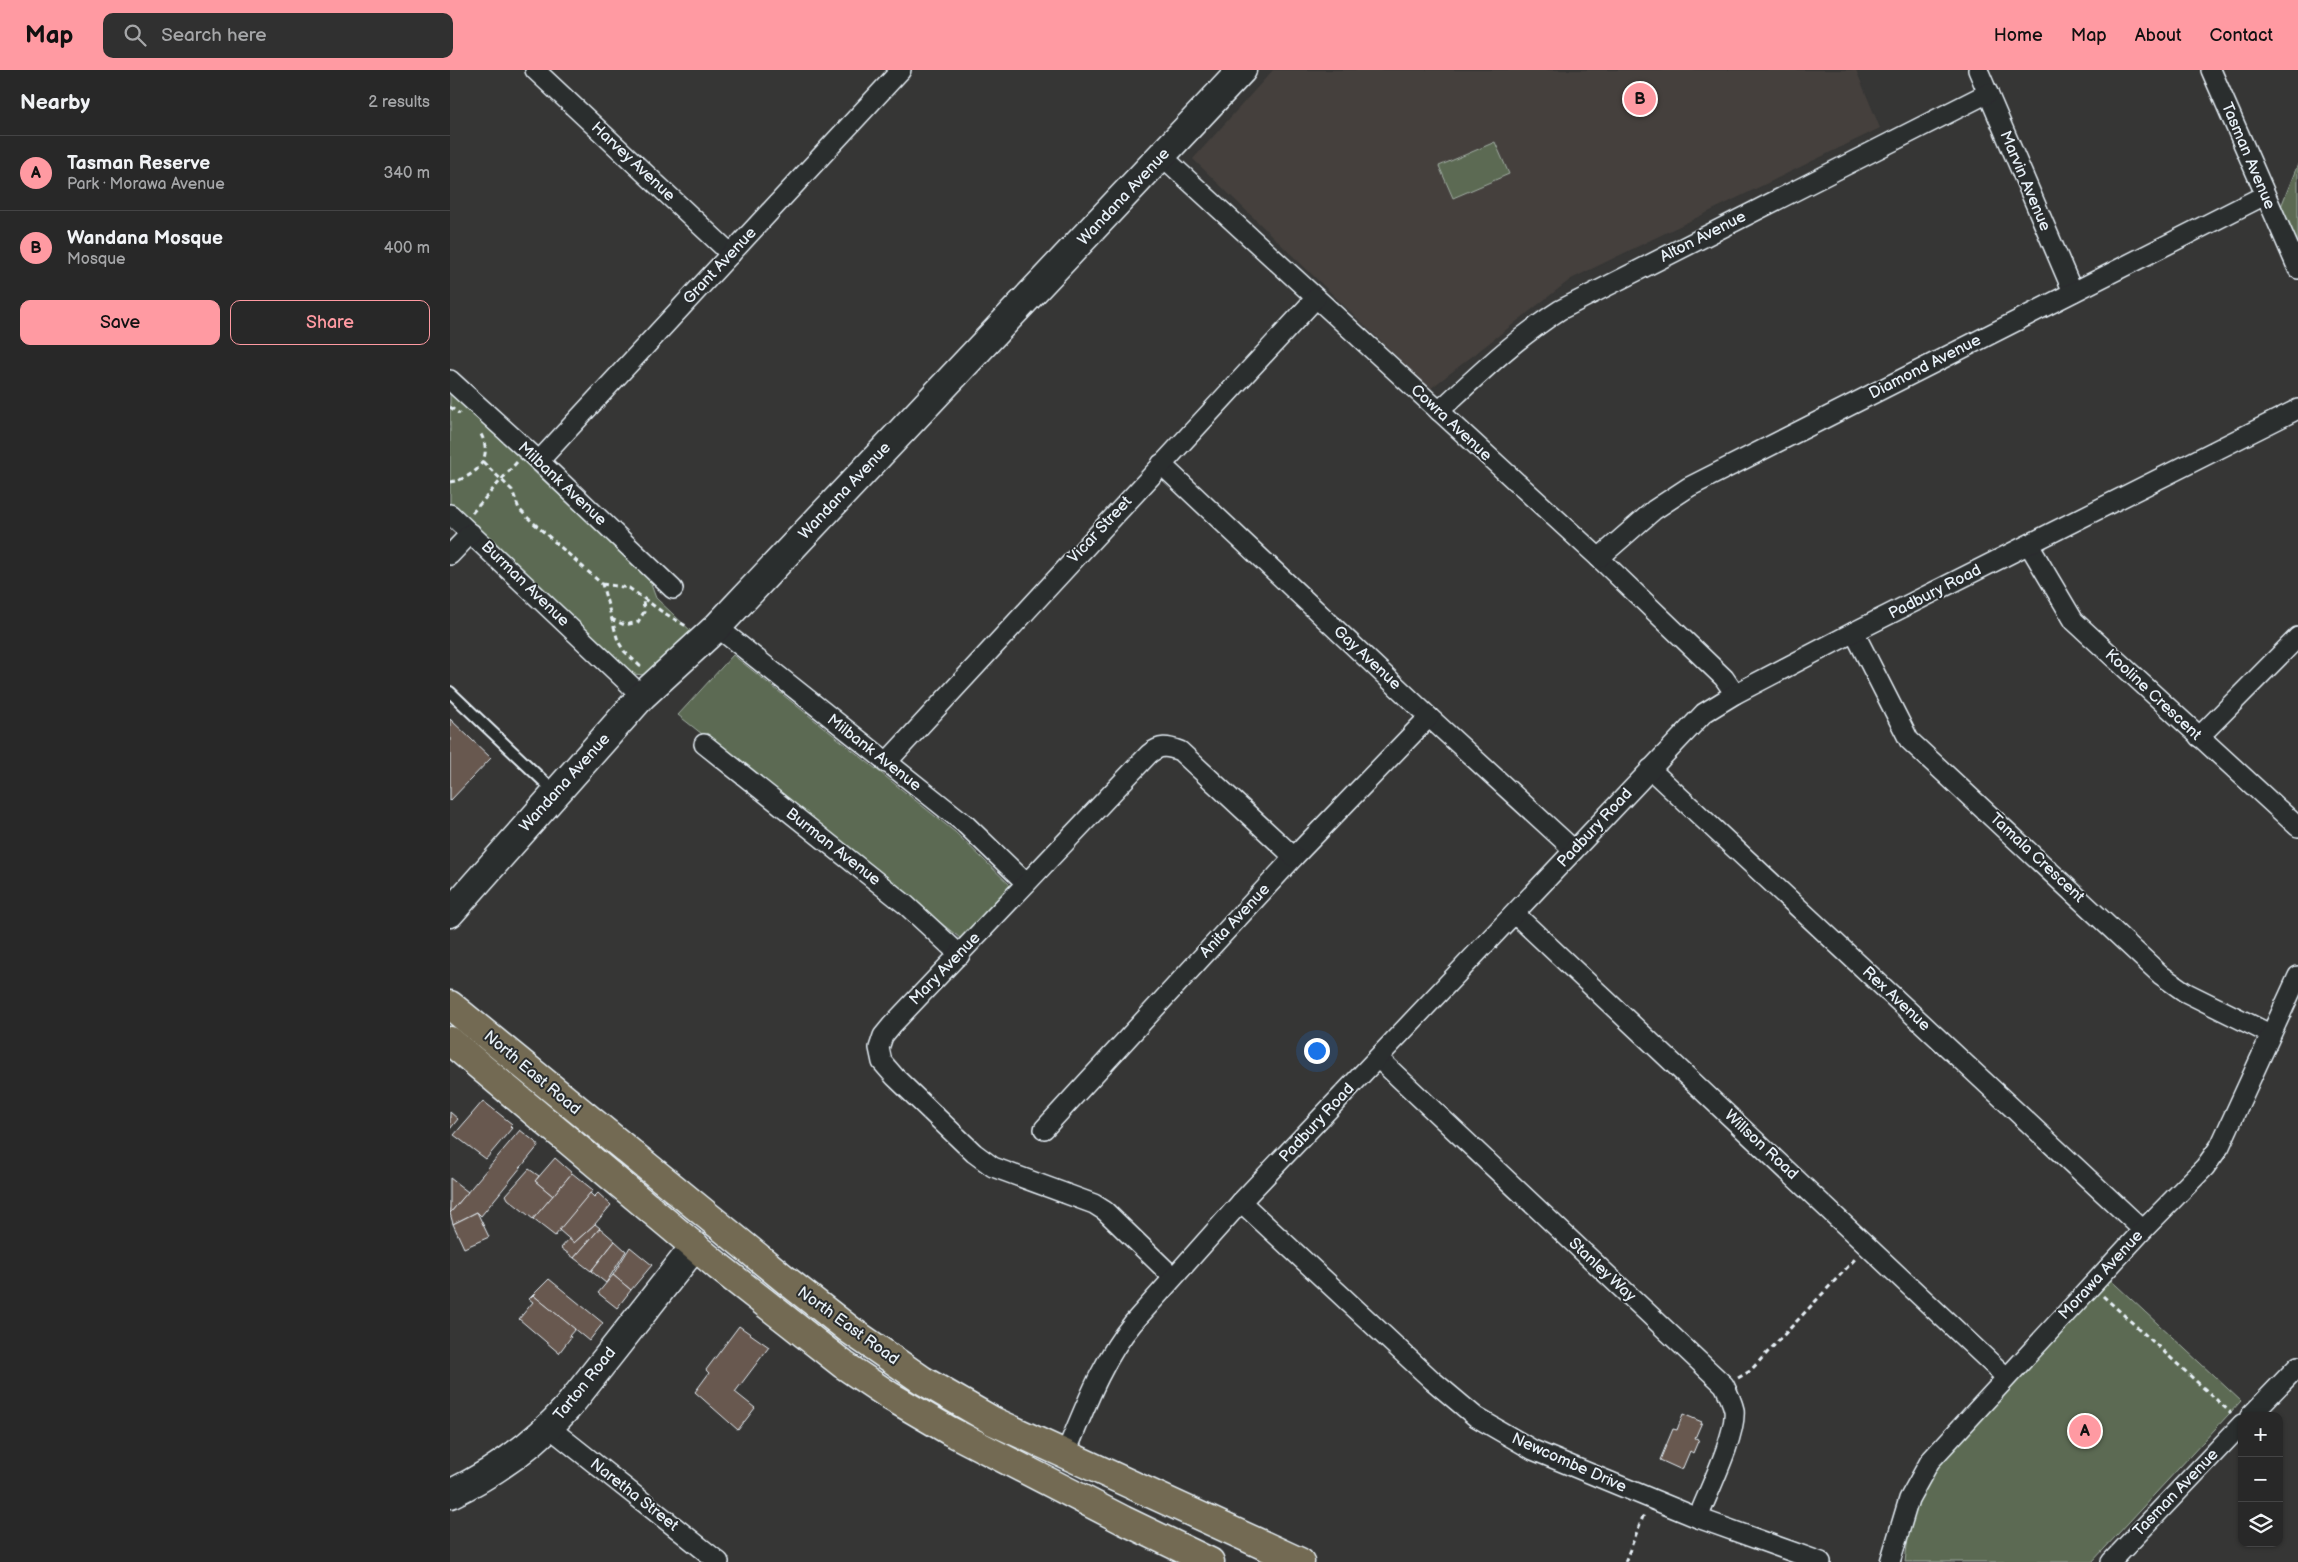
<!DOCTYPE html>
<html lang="en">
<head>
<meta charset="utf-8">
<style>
	:root { --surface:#282828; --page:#303030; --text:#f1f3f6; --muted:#a5a6a8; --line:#444445; --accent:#ff9aa2 }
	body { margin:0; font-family:"Balsamiq Sans",sans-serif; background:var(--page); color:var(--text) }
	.controls { position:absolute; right:15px; bottom:15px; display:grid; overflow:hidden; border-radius:10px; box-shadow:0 1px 4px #0004 }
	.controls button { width:45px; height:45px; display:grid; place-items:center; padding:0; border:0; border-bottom:1px solid var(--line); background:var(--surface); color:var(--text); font:25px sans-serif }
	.you { position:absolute; left:866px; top:980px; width:18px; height:18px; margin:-12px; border:4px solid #fff; border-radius:50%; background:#1a73e8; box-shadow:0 0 0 8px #1a73e833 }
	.badge { display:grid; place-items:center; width:32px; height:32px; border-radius:50%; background:var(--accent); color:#111; font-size:16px; font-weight:700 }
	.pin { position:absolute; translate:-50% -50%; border:2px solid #fff; box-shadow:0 1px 5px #0006 }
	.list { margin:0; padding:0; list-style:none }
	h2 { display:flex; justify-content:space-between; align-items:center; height:65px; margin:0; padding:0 20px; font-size:21px }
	h2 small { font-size:16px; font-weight:400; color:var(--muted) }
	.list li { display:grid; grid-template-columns:32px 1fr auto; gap:15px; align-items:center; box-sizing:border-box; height:75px; padding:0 20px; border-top:1px solid var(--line) }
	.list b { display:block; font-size:19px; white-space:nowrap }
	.list p { margin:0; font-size:16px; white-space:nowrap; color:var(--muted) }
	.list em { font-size:16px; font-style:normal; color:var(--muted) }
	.actions { display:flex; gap:10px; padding:15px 20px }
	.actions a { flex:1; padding:11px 0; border:1px solid var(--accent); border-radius:10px; text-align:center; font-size:18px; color:var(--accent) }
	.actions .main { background:var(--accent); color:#111 }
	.icon { flex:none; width:28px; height:28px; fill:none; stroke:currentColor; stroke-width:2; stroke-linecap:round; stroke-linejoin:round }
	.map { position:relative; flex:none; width:1848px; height:1492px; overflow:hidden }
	header { display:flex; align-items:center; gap:30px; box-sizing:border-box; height:70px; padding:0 25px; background:var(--accent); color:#111 }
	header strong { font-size:24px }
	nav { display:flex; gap:28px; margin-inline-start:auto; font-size:18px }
	.search { width:350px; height:45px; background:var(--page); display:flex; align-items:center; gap:12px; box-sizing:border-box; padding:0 18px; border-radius:10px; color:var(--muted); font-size:19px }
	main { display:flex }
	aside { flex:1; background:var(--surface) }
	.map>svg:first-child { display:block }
	.built { fill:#45403d }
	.green { fill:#5c6b52; stroke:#a2aea5 }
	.building { fill:#68584f; stroke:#e8f1f8 }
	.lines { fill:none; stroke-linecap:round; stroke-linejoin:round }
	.lane-casing { stroke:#e8f1f8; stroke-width:14 }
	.street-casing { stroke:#e8f1f8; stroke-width:22 }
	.secondary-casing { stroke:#e8f1f8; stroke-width:31 }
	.highway-casing { stroke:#e8f1f8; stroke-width:31 }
	.path { stroke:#e8f1f8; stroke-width:3; stroke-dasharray:5 4; stroke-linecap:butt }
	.lane { stroke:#2a2d2e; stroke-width:10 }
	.street { stroke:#2a2d2e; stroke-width:19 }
	.secondary { stroke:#2a2d2e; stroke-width:28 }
	.highway { stroke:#736b52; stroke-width:28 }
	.labels { text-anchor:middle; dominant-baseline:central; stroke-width:4; stroke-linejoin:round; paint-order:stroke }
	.street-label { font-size:16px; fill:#e8f1f8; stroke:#2a2d2e }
</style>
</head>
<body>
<header>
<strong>Map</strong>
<div class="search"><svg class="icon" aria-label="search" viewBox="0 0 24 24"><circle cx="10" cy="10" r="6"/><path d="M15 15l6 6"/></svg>Search here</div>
<nav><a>Home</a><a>Map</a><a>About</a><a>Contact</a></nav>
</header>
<main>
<aside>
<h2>Nearby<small>2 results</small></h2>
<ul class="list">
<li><span class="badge">A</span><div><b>Tasman Reserve</b><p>Park · Morawa Avenue</p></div><em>340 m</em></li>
<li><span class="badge">B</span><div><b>Wandana Mosque</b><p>Mosque</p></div><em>400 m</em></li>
</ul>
<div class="actions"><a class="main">Save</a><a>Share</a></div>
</aside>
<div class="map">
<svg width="1848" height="1492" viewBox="0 0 1848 1492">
	<rect width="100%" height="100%" fill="#363635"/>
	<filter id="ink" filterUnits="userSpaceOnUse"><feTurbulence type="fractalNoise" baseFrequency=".02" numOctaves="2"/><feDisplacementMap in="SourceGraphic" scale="10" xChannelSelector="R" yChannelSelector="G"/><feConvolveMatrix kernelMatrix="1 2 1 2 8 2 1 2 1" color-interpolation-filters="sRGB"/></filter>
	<g filter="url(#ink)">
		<path class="built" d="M823 0H1406L1430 58 1121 209 980 319 743 89Z"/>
		<g class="green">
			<path d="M1045 72 1059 104 1003 128 989 96Z"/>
			<path d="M1848 94V190L1826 149Z"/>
			<path d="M0 323 199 509 206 528 243 563 204 606 184 604 0 433Z"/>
			<path d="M283 585 505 762 561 816 510 868 228 645Z"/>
			<path d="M1653 1203 1791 1331 1642 1492H1455L1460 1451 1480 1391Z"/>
		</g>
		<g class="building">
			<path d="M0 649 41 688 0 731Z"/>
			<path d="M33 1031 62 1054 60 1056 62 1058 36 1089 4 1065Z"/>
			<path d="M0 1042 8 1049 0 1059Z"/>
			<path d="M70 1060 89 1075 31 1146 27 1142 3 1154 0 1143Z"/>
			<path d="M105 1088 122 1103 103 1126 85 1111Z"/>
			<path d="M79 1099 89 1106 85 1111 103 1126 83 1149 58 1129 56 1125Z"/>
			<path d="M122 1103 143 1120 105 1166 83 1149Z"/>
			<path d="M0 1108 18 1122 0 1143Z"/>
			<path d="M140 1123 144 1127 148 1123 161 1135 145 1154 124 1173 109 1160Z"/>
			<path d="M27 1142 39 1167 14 1178 3 1154Z"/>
			<path d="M145 1154 150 1158 124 1188 111 1178 119 1169 124 1173Z"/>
			<path d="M150 1158 165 1171 141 1201 124 1188Z"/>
			<path d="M165 1171 176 1181 156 1213 141 1201Z"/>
			<path d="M180 1177 202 1195 181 1220 163 1205Z"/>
			<path d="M163 1205 181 1220 167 1238 148 1223Z"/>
			<path d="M99 1209 153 1253 139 1271 83 1225Z"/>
			<path d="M83 1225 125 1259 119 1266 121 1267 109 1283 69 1249 83 1232 79 1229Z"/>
			<path d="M289 1256 319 1277 285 1322 305 1338 288 1360 245 1322 259 1303 256 1300Z"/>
			<path d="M1233 1344 1252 1352 1245 1368 1249 1369 1243 1383 1240 1381 1232 1400 1210 1390 1223 1359 1227 1360Z"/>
		</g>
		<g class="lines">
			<g class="lane-casing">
				<path id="lane" d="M0 622 106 723"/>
			</g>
			<g class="street-casing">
				<g id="street">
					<path d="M85 0 281 184"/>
					<path d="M1528 0 1623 222"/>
					<path d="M1761 0 1848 199"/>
					<path d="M713 87 1149 488 1274 608 1285 624"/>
					<path d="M0 310 89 391 223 519"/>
					<path d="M989 341C1028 305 1065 269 1110 240L1538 23"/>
					<path d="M89 391 451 0"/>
					<path d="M711 394 979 647 1124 780"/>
					<path d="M0 444 192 626"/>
					<path d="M1579 475 1624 551 1848 757"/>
					<path d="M0 485 21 463"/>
					<path d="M1149 488 1204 440 1239 417 1815 125"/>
					<path d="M267 557 515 754 576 813"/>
					<path d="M1404 562 1459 670 1711 905 1735 922 1820 964"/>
					<path d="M1749 667 1848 567"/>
					<path d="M254 674 456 835 510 885"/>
					<path d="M436 693 866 228"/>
					<path d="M1200 699 1693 1160"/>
					<path d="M1065 844 1556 1307"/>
					<path d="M928 988 1274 1315C1278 1323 1282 1331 1284 1340 1287 1364 1257 1424 1248 1448"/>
					<path d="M594 1059 844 787 979 647"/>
					<path d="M791 1132 982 1310 1026 1347 1083 1380 1248 1448 1371 1492"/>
					<path d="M723 1207 655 1141 644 1134 543 1097 524 1083 445 1007 432 992 429 978 433 966 442 955 699 684C710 675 717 676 730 681L844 787"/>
					<path d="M1800 1346 1848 1296"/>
					<path d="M100 1358 269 1492"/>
					<path d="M615 1385C634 1340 652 1290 683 1253L791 1132 1254 643 1285 624 1404 562 1848 339"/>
					<path d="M1440 1492 1459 1429 1480 1391 1693 1160 1755 1097 1770 1076 1848 906"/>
					<path d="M1661 1492 1792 1354"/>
				</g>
			</g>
			<g class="secondary-casing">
				<g id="secondary">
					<path d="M0 843 192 626 267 557 792 0"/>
					<path d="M0 1424C46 1402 84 1375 118 1337L245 1176"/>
				</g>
			</g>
			<g class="highway-casing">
				<g id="highway">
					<path d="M0 935 336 1210 400 1260 472 1310 543 1351 850 1492"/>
					<path d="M0 971 268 1196 394 1295 440 1326 500 1361 673 1450 760 1492"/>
				</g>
			</g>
			<g class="path">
				<path d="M0 337 10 344"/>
				<path d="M33 392 62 420 69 439 78 448 152 514 168 571 174 581 192 598"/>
				<path d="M0 412C26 408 46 387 29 361"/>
				<path d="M22 443 67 392"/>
				<path d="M152 514 179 518 211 541 236 556"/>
				<path d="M161 549 175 555 188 552 194 542 193 528"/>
				<path d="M1653 1226 1781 1343"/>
				<path d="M1288 1308 1300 1301 1406 1188"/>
				<path d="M1175 1492 1194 1444"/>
			</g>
			<use href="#lane" class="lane"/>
			<use href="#street" class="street"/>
			<use href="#secondary" class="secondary"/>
			<use href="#highway" class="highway"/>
		</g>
	</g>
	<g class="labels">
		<g class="street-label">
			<text transform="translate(1798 86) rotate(67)">Tasman Avenue</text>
			<text transform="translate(183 92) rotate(43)">Harvey Avenue</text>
			<text transform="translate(1575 111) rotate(67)">Marvin Avenue</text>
			<text transform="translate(674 127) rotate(-47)">Wandana Avenue</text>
			<text transform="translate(1253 167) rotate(-27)">Alton Avenue</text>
			<text transform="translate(270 196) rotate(-47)">Grant Avenue</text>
			<text transform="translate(1475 297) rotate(-27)">Diamond Avenue</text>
			<text transform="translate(1001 353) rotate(43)">Cowra Avenue</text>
			<text transform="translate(112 414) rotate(43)">Milbank Avenue</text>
			<text transform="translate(395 421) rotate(-47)">Wandana Avenue</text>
			<text transform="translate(650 460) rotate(-47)">Vicar Street</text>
			<text transform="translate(75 514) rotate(44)">Burman Avenue</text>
			<text transform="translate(1485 522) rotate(-27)">Padbury Road</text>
			<text transform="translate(917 588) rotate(43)">Gay Avenue</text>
			<text transform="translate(1703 625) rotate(43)">Kooline Crescent</text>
			<text transform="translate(424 683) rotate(38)">Milbank Avenue</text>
			<text transform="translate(115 713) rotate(-48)">Wandana Avenue</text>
			<text transform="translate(1145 758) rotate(-47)">Padbury Road</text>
			<text transform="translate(383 777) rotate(38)">Burman Avenue</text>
			<text transform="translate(1587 788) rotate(43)">Tamala Crescent</text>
			<text transform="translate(785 851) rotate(-47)">Anita Avenue</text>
			<text transform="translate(495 899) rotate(-46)">Mary Avenue</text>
			<text transform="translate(1446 929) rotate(43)">Rex Avenue</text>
			<text transform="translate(82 1003) rotate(40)">North East Road</text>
			<text transform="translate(867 1053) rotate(-47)">Padbury Road</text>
			<text transform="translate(1311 1075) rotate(43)">Willson Road</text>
			<text transform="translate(1152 1200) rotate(43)">Stanley Way</text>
			<text transform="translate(1651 1205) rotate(-47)">Morawa Avenue</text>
			<text transform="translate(398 1256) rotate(36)">North East Road</text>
			<text transform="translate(135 1314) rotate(-51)">Tarton Road</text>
			<text transform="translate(1119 1393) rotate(24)">Newcombe Drive</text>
			<text transform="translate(1726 1423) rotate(-46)">Tasman Avenue</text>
			<text transform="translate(184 1425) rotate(38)">Naretha Street</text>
		</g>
	</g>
</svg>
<div class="controls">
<button>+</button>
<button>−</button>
<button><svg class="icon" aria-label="layers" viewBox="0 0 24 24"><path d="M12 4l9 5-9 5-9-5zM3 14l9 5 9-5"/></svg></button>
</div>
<div class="you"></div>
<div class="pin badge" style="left:1635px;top:1361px">A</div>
<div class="pin badge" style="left:1190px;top:29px">B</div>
</div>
</main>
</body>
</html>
